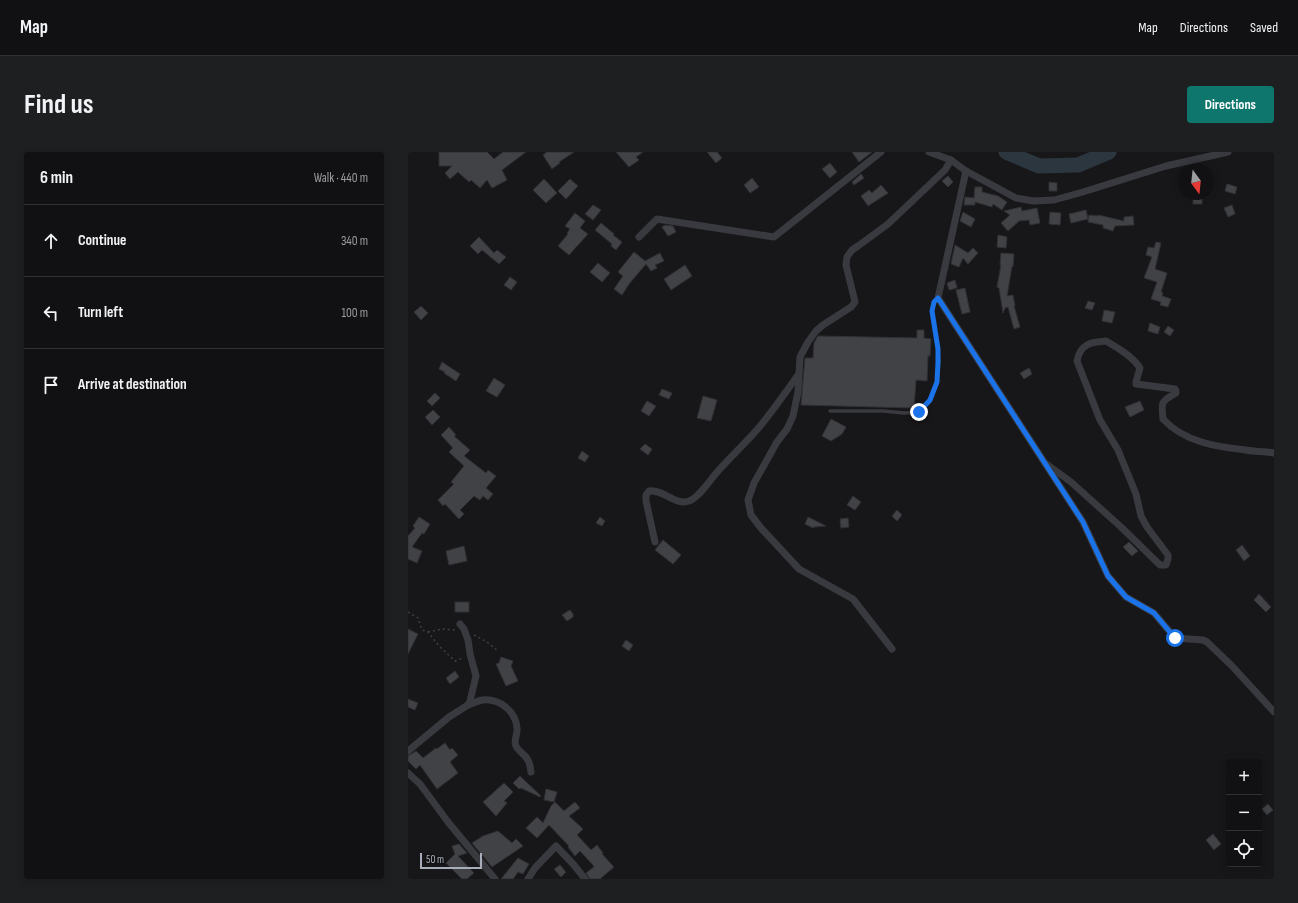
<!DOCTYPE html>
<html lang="en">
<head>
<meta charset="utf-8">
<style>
	:root { --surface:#111113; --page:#1e1f21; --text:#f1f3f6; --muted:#9c9da0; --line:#303133; --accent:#0f766e }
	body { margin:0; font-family:"Sofia Sans Condensed",sans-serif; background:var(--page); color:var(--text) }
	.controls { position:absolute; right:12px; bottom:12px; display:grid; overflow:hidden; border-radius:4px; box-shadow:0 2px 10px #0003 }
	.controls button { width:36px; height:36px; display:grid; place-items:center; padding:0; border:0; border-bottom:1px solid var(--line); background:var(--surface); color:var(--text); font:20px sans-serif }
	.compass { position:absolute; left:770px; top:12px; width:36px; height:36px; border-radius:50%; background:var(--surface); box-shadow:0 2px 10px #0003; rotate:165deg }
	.scale { position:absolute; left:12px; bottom:10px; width:62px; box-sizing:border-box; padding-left:4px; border:2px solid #a8adba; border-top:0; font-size:11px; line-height:14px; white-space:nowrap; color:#a8adba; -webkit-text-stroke:3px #121214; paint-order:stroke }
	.stop { position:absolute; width:12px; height:12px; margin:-9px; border:3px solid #1a73e8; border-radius:50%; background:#fff }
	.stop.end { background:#1a73e8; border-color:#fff; box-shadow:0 1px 4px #0008 }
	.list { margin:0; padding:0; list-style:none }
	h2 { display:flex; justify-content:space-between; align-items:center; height:52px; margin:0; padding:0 16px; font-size:17px }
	h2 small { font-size:13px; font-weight:400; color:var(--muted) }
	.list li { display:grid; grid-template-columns:26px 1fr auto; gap:12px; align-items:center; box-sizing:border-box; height:72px; padding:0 16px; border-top:1px solid var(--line) }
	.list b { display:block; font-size:15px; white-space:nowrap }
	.list em { font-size:13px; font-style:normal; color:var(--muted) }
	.icon { flex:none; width:22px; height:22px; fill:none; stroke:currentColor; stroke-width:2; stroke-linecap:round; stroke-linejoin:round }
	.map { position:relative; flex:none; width:866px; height:727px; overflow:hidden; border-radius:4px }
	header { display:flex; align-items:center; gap:24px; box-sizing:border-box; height:56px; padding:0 20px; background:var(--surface); border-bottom:1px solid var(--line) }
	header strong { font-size:19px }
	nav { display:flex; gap:22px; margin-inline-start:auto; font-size:14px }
	.intro { display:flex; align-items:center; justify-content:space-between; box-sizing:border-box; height:96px; padding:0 24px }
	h1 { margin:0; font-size:28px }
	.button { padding:10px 18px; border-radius:4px; background:var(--accent); color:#fff; font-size:14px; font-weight:700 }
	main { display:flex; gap:24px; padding:0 24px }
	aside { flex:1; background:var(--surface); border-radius:4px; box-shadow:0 2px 10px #0003 }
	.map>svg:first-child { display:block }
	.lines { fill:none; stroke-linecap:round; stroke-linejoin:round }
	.river { stroke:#2c363e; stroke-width:15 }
	.building { fill:#414246; stroke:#313135 }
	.path { stroke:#3d4045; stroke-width:1.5; stroke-dasharray:2 3; stroke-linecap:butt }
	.lane { stroke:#393a40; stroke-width:3.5 }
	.street { stroke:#393a40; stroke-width:7 }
	.route { stroke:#1a73e8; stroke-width:5 }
</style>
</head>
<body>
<header>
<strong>Map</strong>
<nav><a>Map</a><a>Directions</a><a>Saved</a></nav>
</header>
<div class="intro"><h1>Find us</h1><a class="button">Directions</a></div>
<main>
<aside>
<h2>6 min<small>Walk · 440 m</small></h2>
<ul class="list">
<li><svg class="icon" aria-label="ahead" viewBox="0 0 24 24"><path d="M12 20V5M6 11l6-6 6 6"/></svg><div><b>Continue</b></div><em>340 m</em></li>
<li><svg class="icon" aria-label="left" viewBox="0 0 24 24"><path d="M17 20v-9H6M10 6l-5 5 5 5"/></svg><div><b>Turn left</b></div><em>100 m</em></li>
<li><svg class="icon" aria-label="arrive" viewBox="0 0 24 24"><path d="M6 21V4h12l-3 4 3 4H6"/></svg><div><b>Arrive at destination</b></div></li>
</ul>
</aside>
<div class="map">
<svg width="866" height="727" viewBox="0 0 866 727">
	<rect width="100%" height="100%" fill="#171719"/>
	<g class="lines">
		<path class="river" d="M598 0 631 14 670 13 701 0"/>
	</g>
	<g class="building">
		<path d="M31 0H79L86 7 95 0H118L94 18 99 28 84 36 79 28 72 36 63 28 61 30 50 20 42 27 37 21 44 14H31Z"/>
		<path d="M139 0H166L151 10 152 11 144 17 135 3Z"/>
		<path d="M208 0H235L228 5 231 8 221 15Z"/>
		<path d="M299 0H309L314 6 308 11Z"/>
		<path d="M444 0H464L451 10Z"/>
		<path d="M422 11 429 20 422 26 414 17Z"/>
		<path d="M453 22 456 26 446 33 444 30Z"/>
		<path d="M540 24 545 30 540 35 534 29Z"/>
		<path d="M344 26 351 35 342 41 336 33Z"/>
		<path d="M136 27 149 41 138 51 125 38Z"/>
		<path d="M162 27 170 34 158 47 150 39Z"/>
		<path d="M641 30 649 31V39H641Z"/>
		<path d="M819 32 829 35 827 42 817 39Z"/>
		<path d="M473 33 480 41 460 54 453 44 461 38 464 41Z"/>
		<path d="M567 35H574V40L590 44 599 50 594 58 585 52 584 55 567 50V53H556L557 45 566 46Z"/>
		<rect x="785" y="44" width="9" height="8"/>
		<path d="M185 53 193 58 185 68 177 62Z"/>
		<path d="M824 53 827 62 820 65 816 56Z"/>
		<path d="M613 55 614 59 629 56 632 71 622 73 621 68 611 69 600 79 593 71 602 63 596 59Z"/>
		<path d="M678 58 680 67 663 71 661 62Z"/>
		<path d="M555 60 567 67 563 75 552 69Z"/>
		<path d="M642 60 653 61 652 73 641 72Z"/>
		<path d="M167 61 177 69 172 76 180 82 161 103 150 94 160 82 159 81 162 77 157 74Z"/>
		<path d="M681 63 690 64V63L716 69V65L725 64 726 73 707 74 705 79 695 76V73L680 70Z"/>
		<path d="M193 71 206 82 205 83 214 90 208 98 203 94 204 92 187 78Z"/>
		<path d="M257 73 265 74 268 80 260 84 254 75Z"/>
		<path d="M590 83 599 85 598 96 589 95Z"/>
		<path d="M71 85 86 101 89 98 98 105 91 112 74 98 70 102 62 94Z"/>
		<path d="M748 90 753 91 747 117 759 121 753 140 755 141 754 144 763 147 760 155 752 153 753 150 743 147 749 130 736 126 744 105 738 103 740 95 746 96Z"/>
		<path d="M547 93 560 101 565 96 570 101 560 112 555 106 551 115 543 112Z"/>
		<path d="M226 100 237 109 252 101 256 109 247 113 249 116 243 119 238 112 221 132 214 143 206 137 215 124 210 120Z"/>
		<path d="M593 101 606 102 605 115 604 114 599 144 605 143 607 154H606L612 175 606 177 600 155 597 156 595 161 591 136 589 135 593 113H592Z"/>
		<path d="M190 111 202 121 194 130 182 120Z"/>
		<path d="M277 113 284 124 263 138 256 127Z"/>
		<path d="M102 125 109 130 103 138 96 133Z"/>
		<path d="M547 128 549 136 541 138 539 131Z"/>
		<path d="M557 136 562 160 554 162 548 138Z"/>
		<path d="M680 149 687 151 684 158 677 156Z"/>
		<path d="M13 154 20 161 13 168 6 160Z"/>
		<path d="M696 158 707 160 704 171 694 169Z"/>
		<path d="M742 171 752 175 750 182 740 179Z"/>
		<path d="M760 174 766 178 762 184 756 180Z"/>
		<path d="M509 178H516V186L523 187 522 204H520L519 229 508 228 506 256 393 253 397 206H405L406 191 410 184 509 186Z"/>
		<path d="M34 210 52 222 48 229 36 221 37 220 31 217Z"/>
		<path d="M621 216 624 222 616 227 612 221Z"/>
		<path d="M86 226 97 233 89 245 78 239Z"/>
		<path d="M254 237 264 241 261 247 251 243Z"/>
		<path d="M27 241 32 246 24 254 19 249Z"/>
		<path d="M295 244 309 248 303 269 289 266Z"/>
		<path d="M239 249 248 254 241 264 233 259Z"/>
		<path d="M732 249 736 258 722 265 717 255Z"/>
		<path d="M25 258 32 265 24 273 17 265Z"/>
		<path d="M423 267 438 275 434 282 423 289 414 284Z"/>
		<path d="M41 275 48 283 46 284 62 298 56 304 78 321 80 318 88 324 78 336 85 342 80 348 75 344 72 348 66 344 52 358 56 362 51 367 37 352 35 354 30 348 46 332 43 330 56 314 41 300 45 296 33 283Z"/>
		<path d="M237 292 244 297 240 303 232 297Z"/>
		<path d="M174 299 181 304 177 310 170 306Z"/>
		<path d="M445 344 453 350 447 358 439 353Z"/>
		<path d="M489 358 494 363 489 369 484 364Z"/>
		<path d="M11 365 22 372 16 382 14 381 4 395 14 399 9 411 0 407V384L7 376 5 374Z"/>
		<path d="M192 365 197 369 194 374 188 371Z"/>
		<path d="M400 365 418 374 406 375 405 376 397 372Z"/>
		<path d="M440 366 441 375 433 376 432 367Z"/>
		<path d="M255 388 273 403 265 412 247 398Z"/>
		<path d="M721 390 730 399 724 404 715 395Z"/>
		<path d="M834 393 842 404 836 409 828 398Z"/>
		<path d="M56 394 59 409 41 413 38 399Z"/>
		<path d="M851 442 863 455 858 460 846 448Z"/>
		<rect x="47" y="450" width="14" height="10"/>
		<path d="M162 458 165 462V465L159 469 154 463Z"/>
		<path d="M0 477 10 482 0 502Z"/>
		<path d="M218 488 225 493 221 499 214 494Z"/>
		<path d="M93 505 105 509 103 514 110 529 98 534 88 512 91 511Z"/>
		<path d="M47 519 51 525 42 532 38 526Z"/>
		<path d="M0 547 10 551 7 558 0 555Z"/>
		<path d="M37 591 42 598 44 596 50 603 42 610 50 621 29 637 12 613 8 617 0 609V604L8 599 15 606 28 596 29 597Z"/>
		<path d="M112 624 133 644 132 645 113 636 111 637 105 631Z"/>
		<path d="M96 631 105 640 96 649 99 651 88 664 75 650Z"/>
		<path d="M138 637 149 640 146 650 136 648Z"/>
		<path d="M147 650 156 659 167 650 172 656 161 664 175 677 169 683 183 698 189 693 195 701 194 702 206 715 192 727H182L178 721 186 715 185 713 172 699 167 704 160 695 161 694 141 673 129 686 118 676 129 665 135 671 143 654Z"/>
		<path d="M860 652 865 658 859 663 854 657Z"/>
		<path d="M90 679 104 691 108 687 115 694 84 715 64 691 75 684Z"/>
		<path d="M805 682 813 692 806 698 798 688Z"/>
		<path d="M51 692 59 701 50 704 66 721 59 727H54L38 711 47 702 44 694Z"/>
		<path d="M110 706 121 712 115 722 110 720 105 727H93Z"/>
		<path d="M152 713 158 720 153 725 146 717Z"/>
	</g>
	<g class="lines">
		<g class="path">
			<path d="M0 460 10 466 14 478 20 480 31 494 47 509 55 506"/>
			<path d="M20 480 34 477 47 478"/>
			<path d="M66 483 79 490 90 499"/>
		</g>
		<path class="lane" d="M422 259H475L496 261 511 260 522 249 529 229 531 210 530 197 524 159 526 150 530 146"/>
		<g class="street">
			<path d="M521 0 543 8 558 19 608 46 625 49 646 48 675 40 758 14 820 0"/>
			<path d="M558 19 530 146 675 370 700 424 718 445 746 461 767 486 795 488 799 490 824 514 866 560"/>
			<path d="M231 85 249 67 366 85 473 0"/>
			<path d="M637 311 663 330 713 375 752 413H758L760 407V403L739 375 733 364 728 342 710 298 692 268 669 209C672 192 683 190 698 189 710 196 724 204 732 216L728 230V232L767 237 768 239V241C753 250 753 249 755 267 776 290 809 295 838 298 847 300 856 299 866 301"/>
			<path d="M247 390 238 349V343L241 339C256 337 267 354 281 349 292 345 303 326 311 318 325 302 340 289 353 273 366 257 378 240 390 223"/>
			<path d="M484 497 445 447 391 417 353 376 343 363 340 348 346 331 369 290 379 277 385 264 390 240 392 205 400 190 408 179 415 173 443 155 447 150 438 113 439 105 444 98 450 94 480 72 537 18 543 8"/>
			<path d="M60 553C64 552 69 549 74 548 91 546 108 559 109 576 110 582 105 589 108 594 109 597 112 599 114 601 120 606 122 611 123 620"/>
			<path d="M0 599 41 565 60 553 62 549 68 524 62 502 60 488 56 477 52 472"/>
			<path d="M0 621 12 632 40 670 87 727"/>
			<path d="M120 727 127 716 148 694 166 713 177 727"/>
		</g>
	</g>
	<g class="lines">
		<path class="route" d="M511 260 522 248 529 230 530 210V197L524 159 526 150 530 146 675 370 700 424 718 445 746 461 767 486"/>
	</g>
</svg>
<div class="controls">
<button>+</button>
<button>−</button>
<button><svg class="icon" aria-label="locate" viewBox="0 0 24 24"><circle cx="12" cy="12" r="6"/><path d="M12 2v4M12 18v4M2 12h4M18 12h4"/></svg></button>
</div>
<svg class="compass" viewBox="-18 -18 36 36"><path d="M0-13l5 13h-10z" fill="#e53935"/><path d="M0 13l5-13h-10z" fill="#9c9da0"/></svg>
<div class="scale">50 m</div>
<div class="stop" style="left:767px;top:486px"></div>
<div class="stop end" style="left:511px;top:260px"></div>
</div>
</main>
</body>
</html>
